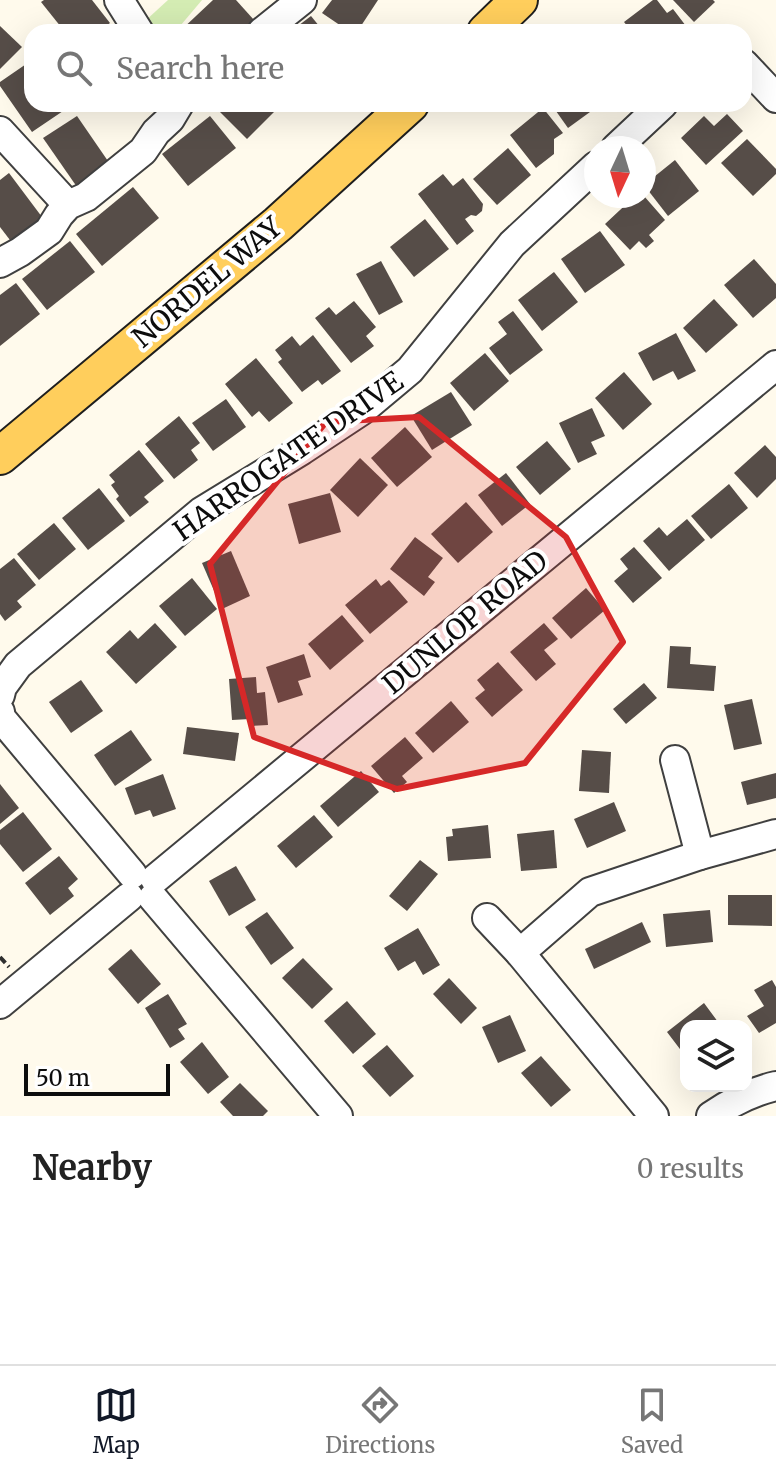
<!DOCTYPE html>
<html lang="en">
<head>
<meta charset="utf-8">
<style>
	:root { --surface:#fff; --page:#f6f6f6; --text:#222; --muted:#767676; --line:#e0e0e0; --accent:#111827 }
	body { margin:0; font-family:Merriweather,serif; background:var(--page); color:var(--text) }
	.controls { position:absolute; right:24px; bottom:24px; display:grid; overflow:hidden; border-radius:16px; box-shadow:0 8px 32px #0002 }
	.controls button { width:72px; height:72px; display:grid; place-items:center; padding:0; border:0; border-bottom:2px solid var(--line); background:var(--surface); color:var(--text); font:40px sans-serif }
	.compass { position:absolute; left:584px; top:136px; width:72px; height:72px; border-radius:50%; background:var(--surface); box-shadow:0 8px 32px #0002; rotate:184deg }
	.scale { position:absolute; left:24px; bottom:20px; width:146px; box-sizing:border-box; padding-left:8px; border:4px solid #0d0d0d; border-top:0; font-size:22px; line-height:28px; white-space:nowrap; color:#0d0d0d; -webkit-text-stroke:6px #fff; paint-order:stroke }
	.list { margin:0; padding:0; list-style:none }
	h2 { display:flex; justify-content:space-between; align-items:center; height:104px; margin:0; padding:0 32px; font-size:34px }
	h2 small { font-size:26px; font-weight:400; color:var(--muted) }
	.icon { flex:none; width:44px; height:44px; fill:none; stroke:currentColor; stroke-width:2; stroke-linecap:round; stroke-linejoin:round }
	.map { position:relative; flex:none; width:776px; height:1116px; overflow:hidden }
	.search { position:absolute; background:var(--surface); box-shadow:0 8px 32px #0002; left:24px; right:24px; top:24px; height:88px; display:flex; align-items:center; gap:20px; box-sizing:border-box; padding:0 28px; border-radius:24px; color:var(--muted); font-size:30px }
	.sheet { height:248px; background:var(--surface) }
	nav { display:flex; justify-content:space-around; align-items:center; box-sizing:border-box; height:112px; border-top:2px solid var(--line); background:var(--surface); font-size:22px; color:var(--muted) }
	nav a { display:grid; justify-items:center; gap:4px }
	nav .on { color:var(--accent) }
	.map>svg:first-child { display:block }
	.green { fill:#d4ecb3 }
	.building { fill:#564d48 }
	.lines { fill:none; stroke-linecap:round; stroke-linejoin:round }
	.minor-casing { stroke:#404040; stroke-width:32 }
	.major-casing { stroke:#1e1e1e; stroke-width:40 }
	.path { stroke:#2f2f2f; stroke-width:4; stroke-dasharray:8 4; stroke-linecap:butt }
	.minor { stroke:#fff; stroke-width:28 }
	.major { stroke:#ffce5c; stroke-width:36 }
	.marked { fill:#d62828; fill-opacity:0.2; stroke:#d62828; stroke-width:6; stroke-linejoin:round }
	.labels { text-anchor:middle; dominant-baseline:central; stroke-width:8; stroke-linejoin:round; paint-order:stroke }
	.street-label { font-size:28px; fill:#0d0d0d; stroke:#fff }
</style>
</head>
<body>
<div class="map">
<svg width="776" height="1116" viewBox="0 0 776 1116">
	<rect width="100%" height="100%" fill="#fffaec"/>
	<path class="green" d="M168 0H202L175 32H152L144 22Z"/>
	<g class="building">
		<path d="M44 0H92L110 23 99 32H65L41 2Z"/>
		<path d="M213 0H236L254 20 241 32H179Z"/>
		<path d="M332 0H378L357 32H350L322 13Z"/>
		<path d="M653 0H657L667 13 673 9 689 30 687 32H632L624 22Z"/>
		<path d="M673 0H713L715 2 694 22Z"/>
		<path d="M311 16 324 32H290Z"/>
		<path d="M0 26 22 47 0 69Z"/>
		<path d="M32 60V104H63L66 109 32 132 0 86V82Z"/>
		<path d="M222 104H282L247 139 217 109Z"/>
		<path d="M551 104H601L568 128Z"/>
		<path d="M543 108 563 133 554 139V154L536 168 510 135Z"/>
		<path d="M727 114 743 131 706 165 681 138 704 116 714 126Z"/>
		<path d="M77 116 110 164 77 187 43 138Z"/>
		<path d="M210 116 236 148 188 186 162 154Z"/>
		<path d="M747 139 776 169V174L753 196 721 163Z"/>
		<path d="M508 148 531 175 497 205 473 179Z"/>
		<path d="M675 160 699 191 668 216 644 185Z"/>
		<path d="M9 173 45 221 13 244 0 227V180Z"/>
		<path d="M443 174 453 186 463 178 483 204 482 211 476 216 471 215 465 219 474 231 457 245 418 194Z"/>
		<path d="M133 187 159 218 102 266 76 234Z"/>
		<path d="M635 196H644L665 220 649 235 654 241 646 248 639 241 630 250 605 224Z"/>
		<path d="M425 219 449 249 414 277 390 247Z"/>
		<path d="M600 231 625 265 585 293 561 259Z"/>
		<path d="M70 241 95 272 47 310 22 279Z"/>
		<path d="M754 259 776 284V298L753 318 724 285Z"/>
		<path d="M381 261 403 302 379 315 356 274Z"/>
		<path d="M554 272 578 302 542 331 518 300Z"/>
		<path d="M16 283 40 314 0 346V295Z"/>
		<path d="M714 299 738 325 706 353 683 328Z"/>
		<path d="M354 301 376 327 366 336 374 346 351 363 315 318 329 307 336 315Z"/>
		<path d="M513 311 543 350 510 375 489 348 507 334 498 322Z"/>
		<path d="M676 333 696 371 678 380 673 371 653 381 638 353Z"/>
		<path d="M313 335 341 371 322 385 318 380 302 392 278 362 282 359 275 350 292 336 300 346Z"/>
		<path d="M485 353 509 381 474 411 450 383Z"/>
		<path d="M256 358 293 403 269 422 259 411 252 417 225 384Z"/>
		<path d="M624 372 652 404 623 430 595 398Z"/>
		<path d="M451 392 472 425 432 450 411 416Z"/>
		<path d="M226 399 246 427 213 451 192 423Z"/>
		<path d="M592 408 605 436 591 442 597 454 578 463 559 423Z"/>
		<path d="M179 416 200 443 191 450 198 460 174 479 145 444Z"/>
		<path d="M405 427 432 457 397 487 371 458Z"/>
		<path d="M547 441 571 469 540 495 516 467Z"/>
		<path d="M765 445 776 457V479L757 498 734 473Z"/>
		<path d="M139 450 164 481 144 497 149 502 130 517 116 499 119 496 111 485 115 482 109 475Z"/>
		<path d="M360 458 388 485 358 517 330 490Z"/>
		<path d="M506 473 530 504 502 526 478 495Z"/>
		<path d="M729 484 748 508 711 539 691 516Z"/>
		<path d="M99 488 125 521 88 550 62 518Z"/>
		<path d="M330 493 341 532 299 544 288 504Z"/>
		<path d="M466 502 493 532 458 563 431 534Z"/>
		<path d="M687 519 705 540 669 571 643 541 659 527 667 536Z"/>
		<path d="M54 523 76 549 39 580 17 554Z"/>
		<path d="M415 537 443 558 428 577 435 582 424 596 390 569Z"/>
		<path d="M634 547 662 578 633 603 614 581 628 569 620 559Z"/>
		<path d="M231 551 250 596 222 609 202 563Z"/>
		<path d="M14 558 36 585 17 601 22 607 5 621 0 614V569Z"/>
		<path d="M192 578 217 609 185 636 159 606Z"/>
		<path d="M376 579 381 586 389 580 408 602 370 634 345 605Z"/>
		<path d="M586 588 605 610 571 639 552 618Z"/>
		<path d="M342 615 364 641 330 670 308 644Z"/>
		<path d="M155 623 177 647 136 684 106 652 130 630 138 639Z"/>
		<path d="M544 623 558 639 544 650 556 664 536 681 510 652Z"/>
		<path d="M670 646 691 647 690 664 716 666 714 691 667 688Z"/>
		<path d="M304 654 311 677 298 681 303 695 278 703 266 667Z"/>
		<path d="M498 662 523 690 492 717 475 698 485 690 477 680Z"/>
		<path d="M256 677 257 693 265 692 268 725 251 726 250 719 232 720 229 679Z"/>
		<path d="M81 680 103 711 71 733 49 702Z"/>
		<path d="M644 683 657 698 626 724 613 709Z"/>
		<path d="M752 699 762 744 734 750 724 705Z"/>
		<path d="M451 701 469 722 433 753 415 733Z"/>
		<path d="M187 727 239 733 235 761 183 754Z"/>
		<path d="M131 730 152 760 115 786 94 755Z"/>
		<path d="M405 737 423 758 402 776 407 782 394 793 371 766Z"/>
		<path d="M582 750 611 752 609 793 579 791Z"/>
		<path d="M361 771 379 792 338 827 320 806Z"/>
		<path d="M776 773V798L747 805 741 782Z"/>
		<path d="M163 774 176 809 153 817 150 810 135 815 125 788Z"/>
		<path d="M0 784 19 808 0 824Z"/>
		<path d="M614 802 626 831 587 848 574 819Z"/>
		<path d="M23 812 52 849 23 872 0 844V830Z"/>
		<path d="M314 815 333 837 296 868 277 846Z"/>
		<path d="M488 825 491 858 448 861 446 837 453 836 452 829Z"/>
		<path d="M554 830 557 868 521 871 517 834Z"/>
		<path d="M59 856 78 879 68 888 74 896 50 915 25 883Z"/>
		<path d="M420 860 438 874 407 911 389 896Z"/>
		<path d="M236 866 256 900 229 916 209 881Z"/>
		<path d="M728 895H772V926L728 925Z"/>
		<path d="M710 910 713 942 666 947 663 914Z"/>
		<path d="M267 912 294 948 271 965 245 927Z"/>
		<path d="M642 922 651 942 594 969 585 949Z"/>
		<path d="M418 928 440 965 423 975 415 961 398 971 384 948Z"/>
		<path d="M131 949 161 984 138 1004 108 969Z"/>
		<path d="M303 958 333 989 312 1009 282 978Z"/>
		<path d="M449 978 477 1008 461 1024 433 994Z"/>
		<path d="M772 980 776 987V1023L759 1033 747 1016 764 1006 754 990Z"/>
		<path d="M168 994 187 1024 178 1029 185 1039 170 1048 145 1008Z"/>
		<path d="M347 1001 376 1034 353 1054 324 1021Z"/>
		<path d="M704 1003 721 1026H686V1057L667 1032Z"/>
		<path d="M510 1015 526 1051 498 1063 482 1027Z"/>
		<path d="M202 1042 229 1077 208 1094 180 1062Z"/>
		<path d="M387 1045 414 1076 390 1097 362 1066Z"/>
		<path d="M541 1056 571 1090 551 1107 521 1073Z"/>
		<path d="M240 1083 268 1111 263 1116H233L220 1102Z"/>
	</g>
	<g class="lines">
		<g class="minor-casing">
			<g id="minor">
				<path d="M119 0 139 32"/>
				<path d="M262 32 302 0"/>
				<path d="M744 64 776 98"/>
				<path d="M0 131 68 205"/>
				<path d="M616 148 663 104"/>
				<path d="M0 263 20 252 49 231 59 215 68 205 86 197 143 151 156 132 170 119 179 104"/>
				<path d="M0 695 2 687 18 665 201 512 302 450 361 411 410 370 512 244 596 166"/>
				<path d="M0 712 1 718 132 874"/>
				<path d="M675 760 700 855"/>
				<path d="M155 879 776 365"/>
				<path d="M153 898 338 1116"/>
				<path d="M487 918 520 953"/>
				<path d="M0 1004 129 897"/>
				<path d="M654 1116 520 953 590 892 700 855 776 834"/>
				<path d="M711 1116C730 1103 754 1091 776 1086"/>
			</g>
		</g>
		<g class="major-casing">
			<g id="major">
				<path d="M486 32 519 0"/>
				<path d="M0 456 278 224 410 104"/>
			</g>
		</g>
		<path class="path" d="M0 957 9 967"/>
		<use href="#minor" class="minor"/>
		<use href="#major" class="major"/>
	</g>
	<path class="marked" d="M419 417 566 537 623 642 525 763 397 789 254 737 210 564 326 422Z"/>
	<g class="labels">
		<g class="street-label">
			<text transform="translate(207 282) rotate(-40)">NORDEL WAY</text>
			<text transform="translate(288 456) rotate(-35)">HARROGATE DRIVE</text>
			<text transform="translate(465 622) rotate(-40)">DUNLOP ROAD</text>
		</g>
	</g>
</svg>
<div class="controls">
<button><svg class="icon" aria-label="layers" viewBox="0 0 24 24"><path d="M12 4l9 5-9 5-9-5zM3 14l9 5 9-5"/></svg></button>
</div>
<svg class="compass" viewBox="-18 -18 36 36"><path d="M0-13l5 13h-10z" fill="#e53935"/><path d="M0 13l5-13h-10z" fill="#767676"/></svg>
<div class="scale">50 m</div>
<div class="search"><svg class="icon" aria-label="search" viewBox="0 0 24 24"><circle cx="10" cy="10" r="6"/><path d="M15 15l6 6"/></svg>Search here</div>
</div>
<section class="sheet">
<h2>Nearby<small>0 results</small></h2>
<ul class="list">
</ul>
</section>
<nav>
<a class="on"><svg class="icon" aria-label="map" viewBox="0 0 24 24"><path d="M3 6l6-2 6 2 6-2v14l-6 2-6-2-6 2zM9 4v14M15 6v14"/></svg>Map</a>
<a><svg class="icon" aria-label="directions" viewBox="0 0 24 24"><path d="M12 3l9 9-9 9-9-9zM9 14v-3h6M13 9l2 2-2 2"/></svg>Directions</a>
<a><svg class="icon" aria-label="saved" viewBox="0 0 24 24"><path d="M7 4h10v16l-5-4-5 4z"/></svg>Saved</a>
</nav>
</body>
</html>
